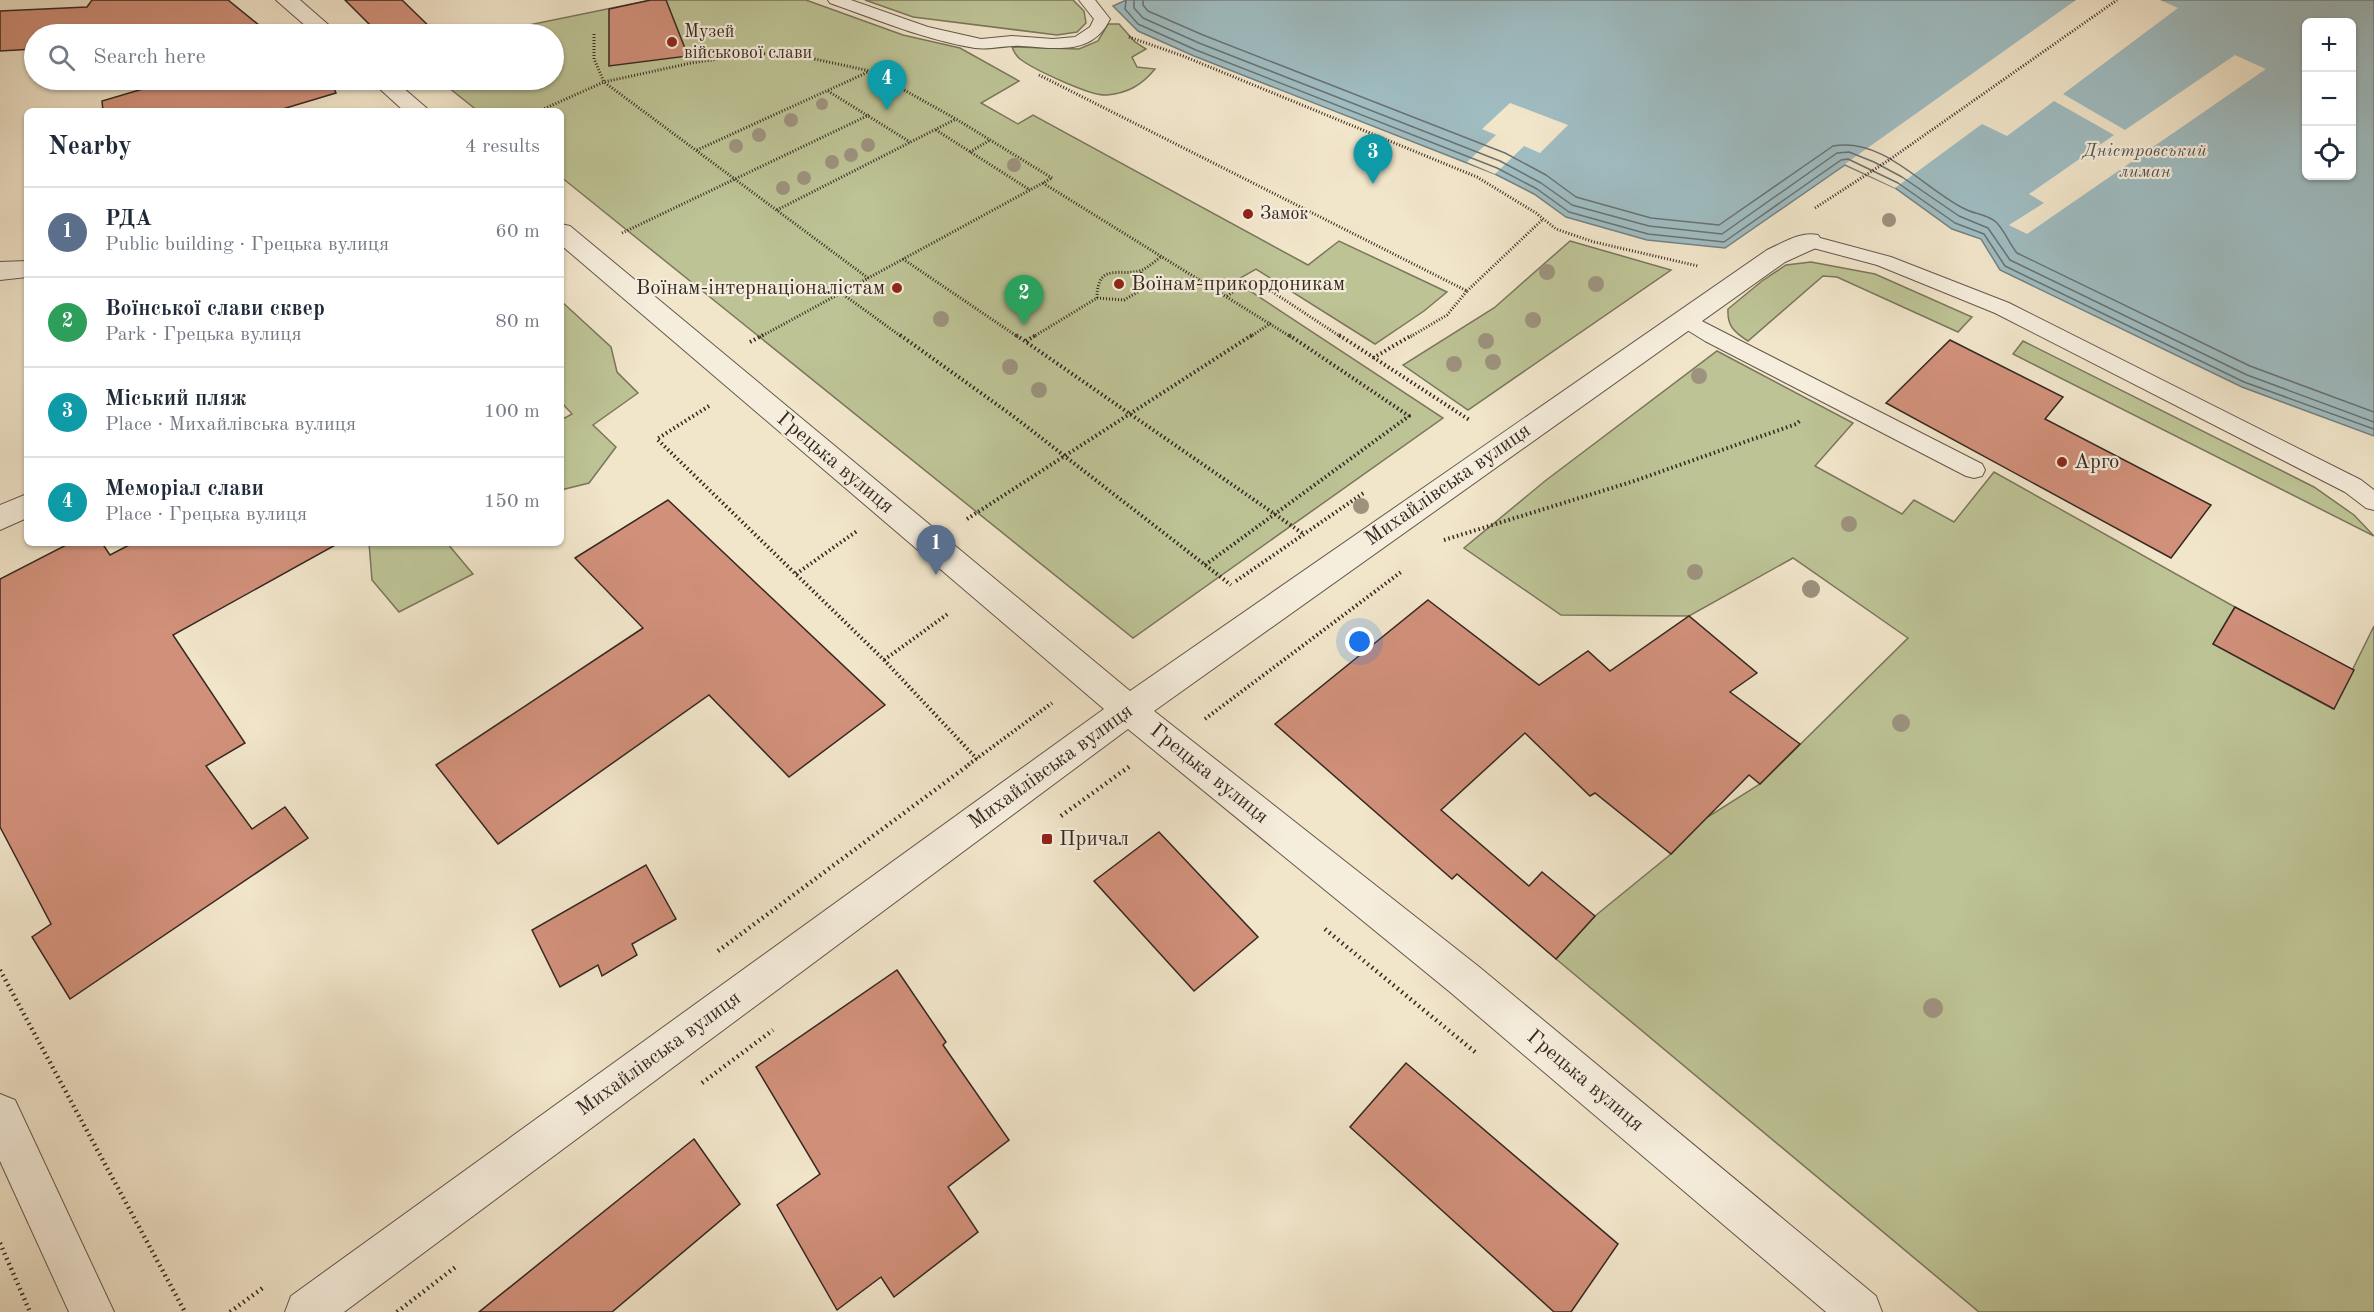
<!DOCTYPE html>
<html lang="en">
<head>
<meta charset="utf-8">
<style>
	:root { --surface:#fff; --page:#f6f6f7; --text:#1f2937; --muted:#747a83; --line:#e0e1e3; --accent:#2563eb }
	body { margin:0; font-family:"Old Standard TT",serif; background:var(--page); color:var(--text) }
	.controls { position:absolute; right:18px; top:18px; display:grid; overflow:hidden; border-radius:9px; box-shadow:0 2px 4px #0004 }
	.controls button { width:54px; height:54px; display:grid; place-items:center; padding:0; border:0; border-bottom:2px solid var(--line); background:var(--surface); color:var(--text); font:30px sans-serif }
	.you { position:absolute; left:1360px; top:642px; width:21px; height:21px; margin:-15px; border:4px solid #fff; border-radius:50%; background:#1a73e8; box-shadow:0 0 0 9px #1a73e833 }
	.badge { display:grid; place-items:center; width:39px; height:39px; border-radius:50%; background:var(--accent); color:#fff; font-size:20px; font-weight:700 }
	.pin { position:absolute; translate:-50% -50px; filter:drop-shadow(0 2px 3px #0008) }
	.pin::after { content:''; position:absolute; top:32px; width:21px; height:18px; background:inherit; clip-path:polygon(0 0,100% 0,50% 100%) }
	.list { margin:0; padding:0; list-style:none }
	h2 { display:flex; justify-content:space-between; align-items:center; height:78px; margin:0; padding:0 24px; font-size:26px }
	h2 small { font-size:20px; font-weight:400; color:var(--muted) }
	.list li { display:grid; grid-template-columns:39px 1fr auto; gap:18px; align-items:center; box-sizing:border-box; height:90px; padding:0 24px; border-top:2px solid var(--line) }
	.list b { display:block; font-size:22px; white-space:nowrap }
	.list p { margin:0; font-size:20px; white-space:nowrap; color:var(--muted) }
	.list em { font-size:20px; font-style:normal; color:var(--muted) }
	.icon { flex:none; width:33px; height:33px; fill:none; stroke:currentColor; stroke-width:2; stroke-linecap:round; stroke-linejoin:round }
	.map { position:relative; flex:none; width:2374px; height:1312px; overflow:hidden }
	.search { position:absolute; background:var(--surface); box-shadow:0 2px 4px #0004; left:24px; top:24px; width:540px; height:66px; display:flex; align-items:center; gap:15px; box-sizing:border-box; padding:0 21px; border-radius:33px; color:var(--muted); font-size:22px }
	.panel { position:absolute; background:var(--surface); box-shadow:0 2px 4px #0004; left:24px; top:108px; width:540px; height:438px; border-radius:9px }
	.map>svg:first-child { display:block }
	.green { fill:#bdc395; stroke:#7a765c; stroke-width:1.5 }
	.water { fill:#9fbcc1; stroke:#758181; stroke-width:1.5; fill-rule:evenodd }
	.pier { fill:#f1e5ca }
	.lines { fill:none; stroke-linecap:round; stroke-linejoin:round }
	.shore { stroke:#6a7272; stroke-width:1.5 }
	.building { fill:#d1907a; stroke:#362822; stroke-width:1.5 }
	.lane-casing { stroke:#65574c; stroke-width:2 }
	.street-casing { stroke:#65574c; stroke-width:2 }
	.path-far2 { stroke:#362822; stroke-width:3; stroke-dasharray:1 2; stroke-linecap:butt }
	.path-far1 { stroke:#362822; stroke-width:4; stroke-dasharray:1.5 3; stroke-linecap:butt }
	.path { stroke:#362822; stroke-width:4.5; stroke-dasharray:1.5 4; stroke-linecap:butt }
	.lane { fill:#f6eedd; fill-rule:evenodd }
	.street { fill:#f6eedd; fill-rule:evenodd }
	.tree { fill:#9d927e }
	.poi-dot { fill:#8f2418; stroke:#f6eedd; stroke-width:2 }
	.labels { text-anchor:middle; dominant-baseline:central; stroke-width:4.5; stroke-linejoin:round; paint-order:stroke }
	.far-poi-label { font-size:18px; fill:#362822; stroke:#f6eedd; text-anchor:start }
	.far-water-label { font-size:18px; font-style:italic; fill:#565452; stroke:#f6eedd }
	.poi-label { font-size:21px; fill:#362822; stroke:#f6eedd; text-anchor:start }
	.street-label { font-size:21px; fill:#362822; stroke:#f6eedd }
</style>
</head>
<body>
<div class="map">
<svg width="2374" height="1312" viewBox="0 0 2374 1312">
	<rect width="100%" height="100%" fill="#f1e5ca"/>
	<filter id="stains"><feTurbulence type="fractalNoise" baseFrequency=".00333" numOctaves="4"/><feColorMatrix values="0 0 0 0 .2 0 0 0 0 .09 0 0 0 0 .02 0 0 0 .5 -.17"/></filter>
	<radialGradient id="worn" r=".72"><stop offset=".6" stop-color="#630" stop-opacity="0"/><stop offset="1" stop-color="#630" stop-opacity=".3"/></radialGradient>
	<g class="green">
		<path d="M651 0H806L903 35 960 48 1019 81 981 103 1018 124 1033 115 1308 265 1339 241 1447 292 1424 311 1375 344 1256 269 1235 281 1443 418 1133 638 561 177V111H478L439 80H554V34H485Z"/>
		<path d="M865 0H1073L1084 11 1086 23 1077 32 1057 35 913 17Z"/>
		<path d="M1108 24H1119L1135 42 1146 49 1132 57 1137 67 1155 69C1142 85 1128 93 1107 95 1092 97 1033 69 1020 59 1016 56 1014 52 1012 47L1079 49 1098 41Z"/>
		<path d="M1570 241 1671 270 1468 410 1403 365 1494 308Z"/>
		<path d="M1811 262 1875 274 1972 317 1958 332 1837 277 1823 276 1748 341C1734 332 1727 326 1728 309L1762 281 1786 265Z"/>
		<path d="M561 301 611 347 617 372 638 393 593 425 616 447 589 483 561 490V420L572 414 561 402Z"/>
		<path d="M2023 341 2314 487 2354 515 2374 536 2013 354Z"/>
		<path d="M1717 351 1853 423 1815 466 1902 514 1914 500 1954 522 1994 472 2235 607 2213 644 2333 709 2374 626V1312H1979L1556 959 1595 916 1671 854 1706 818 1760 784 1908 638 1793 558 1689 616 1561 615 1464 548 1545 481Z"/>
		<path d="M369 543H447L473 574 399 612 372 580Z"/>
	</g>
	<path class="water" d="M1126 0H2374V436L2242 387 2000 270 1981 239 1952 229 1895 188 1845 165 1725 248 1647 240 1566 217 1534 194 1495 174 1194 56 1138 31 1113 6ZM2306 22H2352V176H2306Z"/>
	<g class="pier">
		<path d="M2076 0H2160L2178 8 2063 94 2125 130 2235 55 2266 69 2027 234 2009 225 2044 203 2029 194 2114 135 2054 101 2007 136 1982 124 1895 188 1845 164Z"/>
		<path d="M1510 103 1568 125 1540 153 1524 146 1495 174 1467 162 1496 135 1482 129Z"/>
	</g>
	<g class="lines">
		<g class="shore">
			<path d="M1126 0 1125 9 1138 24 1196 50 1497 168 1537 189 1569 212 1648 234 1724 242 1841 160 1848 159 1898 183 1955 223 1984 234 2005 266 2244 382 2374 429"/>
			<path d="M1134 0V8L1143 18 1199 43 1500 161 1541 183 1572 205 1649 226 1722 234 1837 153 1849 152 1874 162 1902 177 1959 216 1988 228 2010 260 2247 375 2374 422"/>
			<path d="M1143 0V5L1148 11 1203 35 1505 153 1546 175 1576 197 1651 218 1719 225 1833 146C1883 137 1922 187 1963 208 1973 214 1987 214 1996 222 2005 231 2009 243 2017 253L2250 366 2374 412"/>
		</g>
	</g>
	<g class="building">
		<path d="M92 0H228L270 34H34V49L0 51V11L87 7Z"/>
		<path d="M345 0H402L437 34H379Z"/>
		<path d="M651 0H666L688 56 609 66V9Z"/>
		<path d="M173 80H330L336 93 276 111H103L102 101Z"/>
		<path d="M1950 340 2063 397 2045 419 2211 505 2171 558 1886 403Z"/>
		<path d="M668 500 885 705 789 777 709 695 498 844 436 765 643 628 575 558Z"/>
		<path d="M70 543H102L110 555 133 543H339L173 635 245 743 206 766 252 829 285 807 308 838 70 999 32 937 51 924 0 827V579Z"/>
		<path d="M1428 600 1539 685 1588 651 1610 671 1689 616 1757 673 1730 692 1800 744 1760 784 1749 775 1671 854 1595 793 1590 796 1525 733 1441 810 1529 886 1542 872 1595 916 1556 959 1457 874 1452 879 1275 724Z"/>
		<path d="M2235 607 2354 670 2334 709 2213 644Z"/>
		<path d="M1159 832 1258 937 1194 991 1094 881Z"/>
		<path d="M646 865 676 919 632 944 637 955 602 976 598 965 560 987 532 930Z"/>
		<path d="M897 970 946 1042 943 1045 1009 1140 948 1187 978 1232 894 1297 881 1277 837 1310 777 1205 820 1174 756 1067Z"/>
		<path d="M1406 1063 1618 1244 1571 1312H1554L1350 1127Z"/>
		<path d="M694 1139 740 1204 612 1312H479Z"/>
	</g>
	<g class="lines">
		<g class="lane-casing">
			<g id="lane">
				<path d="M828 0H851L928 27 981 39 1012 36 1053 39 1075 37 1090 27 1094 19 1079 0H1095L1110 19C1092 56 1056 48 1021 46 1006 45 991 50 975 48 926 40 878 20 830 3Z"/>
				<path d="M1809 235 1891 257 2009 303 2361 480 2374 490V510L2366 508 2345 492 1995 313 1877 265 1802 245 1800 241 1802 237Z"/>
				<path d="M1686 313 1982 464 1985 470 1982 476 1974 478 1966 476 1705 341 1679 325 1676 320 1679 315Z"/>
			</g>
		</g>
		<g class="street-casing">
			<g id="street">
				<path d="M276 0H300L339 34H315Z"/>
				<path d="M370 80H394L430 111H404Z"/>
				<path d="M561 224 570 226 1130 691 1767 250C1783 243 1800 231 1818 235L1822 241 1818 247 1785 262 1154 711 1478 966 1876 1296 1882 1312H1826L1450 992 1128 729 344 1312H285L291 1296 1104 709 561 245Z"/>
				<path d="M27 261V277L0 280V262Z"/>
				<path d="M27 494V518L0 530V505Z"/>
				<path d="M0 1094 15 1100 114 1312H69L0 1161Z"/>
			</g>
		</g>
		<g class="path-far2">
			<path d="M594 34V59L604 82 868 278"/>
			<path d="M1129 37 1183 56 1477 177 1536 213 1556 229 1594 242 1698 266"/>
			<path d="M1039 75 1467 291 1447 315 1410 337"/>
			<path d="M828 91 910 142"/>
			<path d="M539 111 604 82 691 63 753 54 787 53 870 71 956 119 1052 178"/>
			<path d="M936 130 1030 190"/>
			<path d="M697 150 868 72"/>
			<path d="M970 152 990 140"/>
			<path d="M1043 183 1291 337"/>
			<path d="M1815 208 1889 160 2117 0"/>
			<path d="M777 210 956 119"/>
			<path d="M622 233 869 115"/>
			<path d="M903 259 1018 337"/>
			<path d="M1467 291 1543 219"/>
			<path d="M841 293 902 337"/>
			<path d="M1227 296 1253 279 1341 337"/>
			<path d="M1097 298C1097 260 1123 278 1142 270 1149 267 1156 260 1162 256"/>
			<path d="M760 337 1052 178"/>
			<path d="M1033 337 1097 298 1124 300 1138 292 1142 282 1141 271"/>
			<path d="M1250 337 1271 323"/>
		</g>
		<g class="path-far1">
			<path d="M900 335 1013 416 1231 585"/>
			<path d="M1016 335 1302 533"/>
			<path d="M1339 335 1471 421"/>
			<path d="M1026 341 1036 335"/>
			<path d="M750 342 763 335"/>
			<path d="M1373 358 1412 335"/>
			<path d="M709 406 657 439 884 660 977 759"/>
			<path d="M967 519 1252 335"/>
			<path d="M1444 540 1631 482 1796 424 1801 420"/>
			<path d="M1205 565 1409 416 1289 335"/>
			<path d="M796 574 857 531"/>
			<path d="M1236 581 1365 492"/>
			<path d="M884 660 949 613"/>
			<path d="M1205 719 1401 572"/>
			<path d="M968 765 1052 703"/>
		</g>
		<g class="path">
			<path d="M1061 816 1130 766"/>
			<path d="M1325 929 1475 1052"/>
			<path d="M718 951 970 764"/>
			<path d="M0 970 185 1312"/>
			<path d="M702 1083 773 1030"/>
			<path d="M0 1243 30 1312"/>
			<path d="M230 1312 264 1287"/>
			<path d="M397 1312 458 1265"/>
		</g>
		<use href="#lane" class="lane"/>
		<use href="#street" class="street"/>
	</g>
	<g class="tree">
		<circle cx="822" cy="104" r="6"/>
		<circle cx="791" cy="120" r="7"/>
		<circle cx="759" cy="135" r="7"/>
		<circle cx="868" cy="145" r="7"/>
		<circle cx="736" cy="146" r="7"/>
		<circle cx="851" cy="155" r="7"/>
		<circle cx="832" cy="162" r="7"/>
		<circle cx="1014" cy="165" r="7"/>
		<circle cx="804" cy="178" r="7"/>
		<circle cx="783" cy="188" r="7"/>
		<circle cx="1889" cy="220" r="7"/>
		<circle cx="1547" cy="272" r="8"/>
		<circle cx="1596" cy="284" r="8"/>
		<circle cx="941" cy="319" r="8"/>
		<circle cx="1533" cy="320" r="8"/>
		<circle cx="1486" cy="341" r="8"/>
		<circle cx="1493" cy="362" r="8"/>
		<circle cx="1454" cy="364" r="8"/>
		<circle cx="1010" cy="367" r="8"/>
		<circle cx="1699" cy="376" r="8"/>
		<circle cx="1039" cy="390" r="8"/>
		<circle cx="1361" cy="506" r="8"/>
		<circle cx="1849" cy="524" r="8"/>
		<circle cx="1695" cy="572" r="8"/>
		<circle cx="1811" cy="589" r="9"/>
		<circle cx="1901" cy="723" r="9"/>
		<circle cx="1933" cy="1008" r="10"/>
	</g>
	<g class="poi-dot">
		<circle cx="672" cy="42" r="6"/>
		<circle cx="1248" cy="214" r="6"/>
		<circle cx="1119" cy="284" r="6"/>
		<circle cx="897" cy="288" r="6"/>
		<circle cx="2062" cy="462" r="6"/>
		<rect x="1041" y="833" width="12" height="12" rx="3"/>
	</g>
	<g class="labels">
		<g class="far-poi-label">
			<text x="684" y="32">Музей<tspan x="684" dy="21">військової слави</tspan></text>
			<text x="1260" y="214">Замок</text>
		</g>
		<g class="far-water-label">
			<text x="2145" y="151">Дністровський<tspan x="2145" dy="21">лиман</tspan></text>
		</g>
		<g class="poi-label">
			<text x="1131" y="284">Воїнам-прикордоникам</text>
			<text x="885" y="288" text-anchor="end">Воїнам-інтернаціоналістам</text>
			<text x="2074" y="462">Арго</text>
			<text x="1059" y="839">Причал</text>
		</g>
		<g class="street-label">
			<text transform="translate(835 463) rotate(40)">Грецька вулиця</text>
			<text transform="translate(1448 485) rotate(-35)">Михайлівська вулиця</text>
			<text transform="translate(1051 767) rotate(-36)">Михайлівська вулиця</text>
			<text transform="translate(1209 774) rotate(39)">Грецька вулиця</text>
			<text transform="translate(659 1054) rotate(-36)">Михайлівська вулиця</text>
			<text transform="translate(1585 1081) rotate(40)">Грецька вулиця</text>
		</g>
	</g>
	<rect width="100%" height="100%" filter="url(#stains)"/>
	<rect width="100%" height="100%" fill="url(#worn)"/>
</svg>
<div class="controls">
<button>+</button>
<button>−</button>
<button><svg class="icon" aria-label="locate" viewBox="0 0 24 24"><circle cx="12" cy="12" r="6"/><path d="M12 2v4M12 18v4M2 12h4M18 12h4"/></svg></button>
</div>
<div class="you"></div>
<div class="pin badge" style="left:936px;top:575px;background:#5c6f8a">1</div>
<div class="pin badge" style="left:1024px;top:325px;background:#2e9e5b">2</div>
<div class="pin badge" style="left:1373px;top:184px;background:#0f9aa8">3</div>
<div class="pin badge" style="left:887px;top:110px;background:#0f9aa8">4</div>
<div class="search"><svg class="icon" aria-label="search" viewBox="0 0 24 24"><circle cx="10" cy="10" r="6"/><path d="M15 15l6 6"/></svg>Search here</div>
<section class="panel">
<h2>Nearby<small>4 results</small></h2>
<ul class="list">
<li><span class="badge" style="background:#5c6f8a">1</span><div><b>РДА</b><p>Public building · Грецька вулиця</p></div><em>60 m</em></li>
<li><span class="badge" style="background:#2e9e5b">2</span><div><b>Воїнської слави сквер</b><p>Park · Грецька вулиця</p></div><em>80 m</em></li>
<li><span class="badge" style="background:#0f9aa8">3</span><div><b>Міський пляж</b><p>Place · Михайлівська вулиця</p></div><em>100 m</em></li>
<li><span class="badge" style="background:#0f9aa8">4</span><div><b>Меморіал слави</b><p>Place · Грецька вулиця</p></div><em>150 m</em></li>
</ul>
</section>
</div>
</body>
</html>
